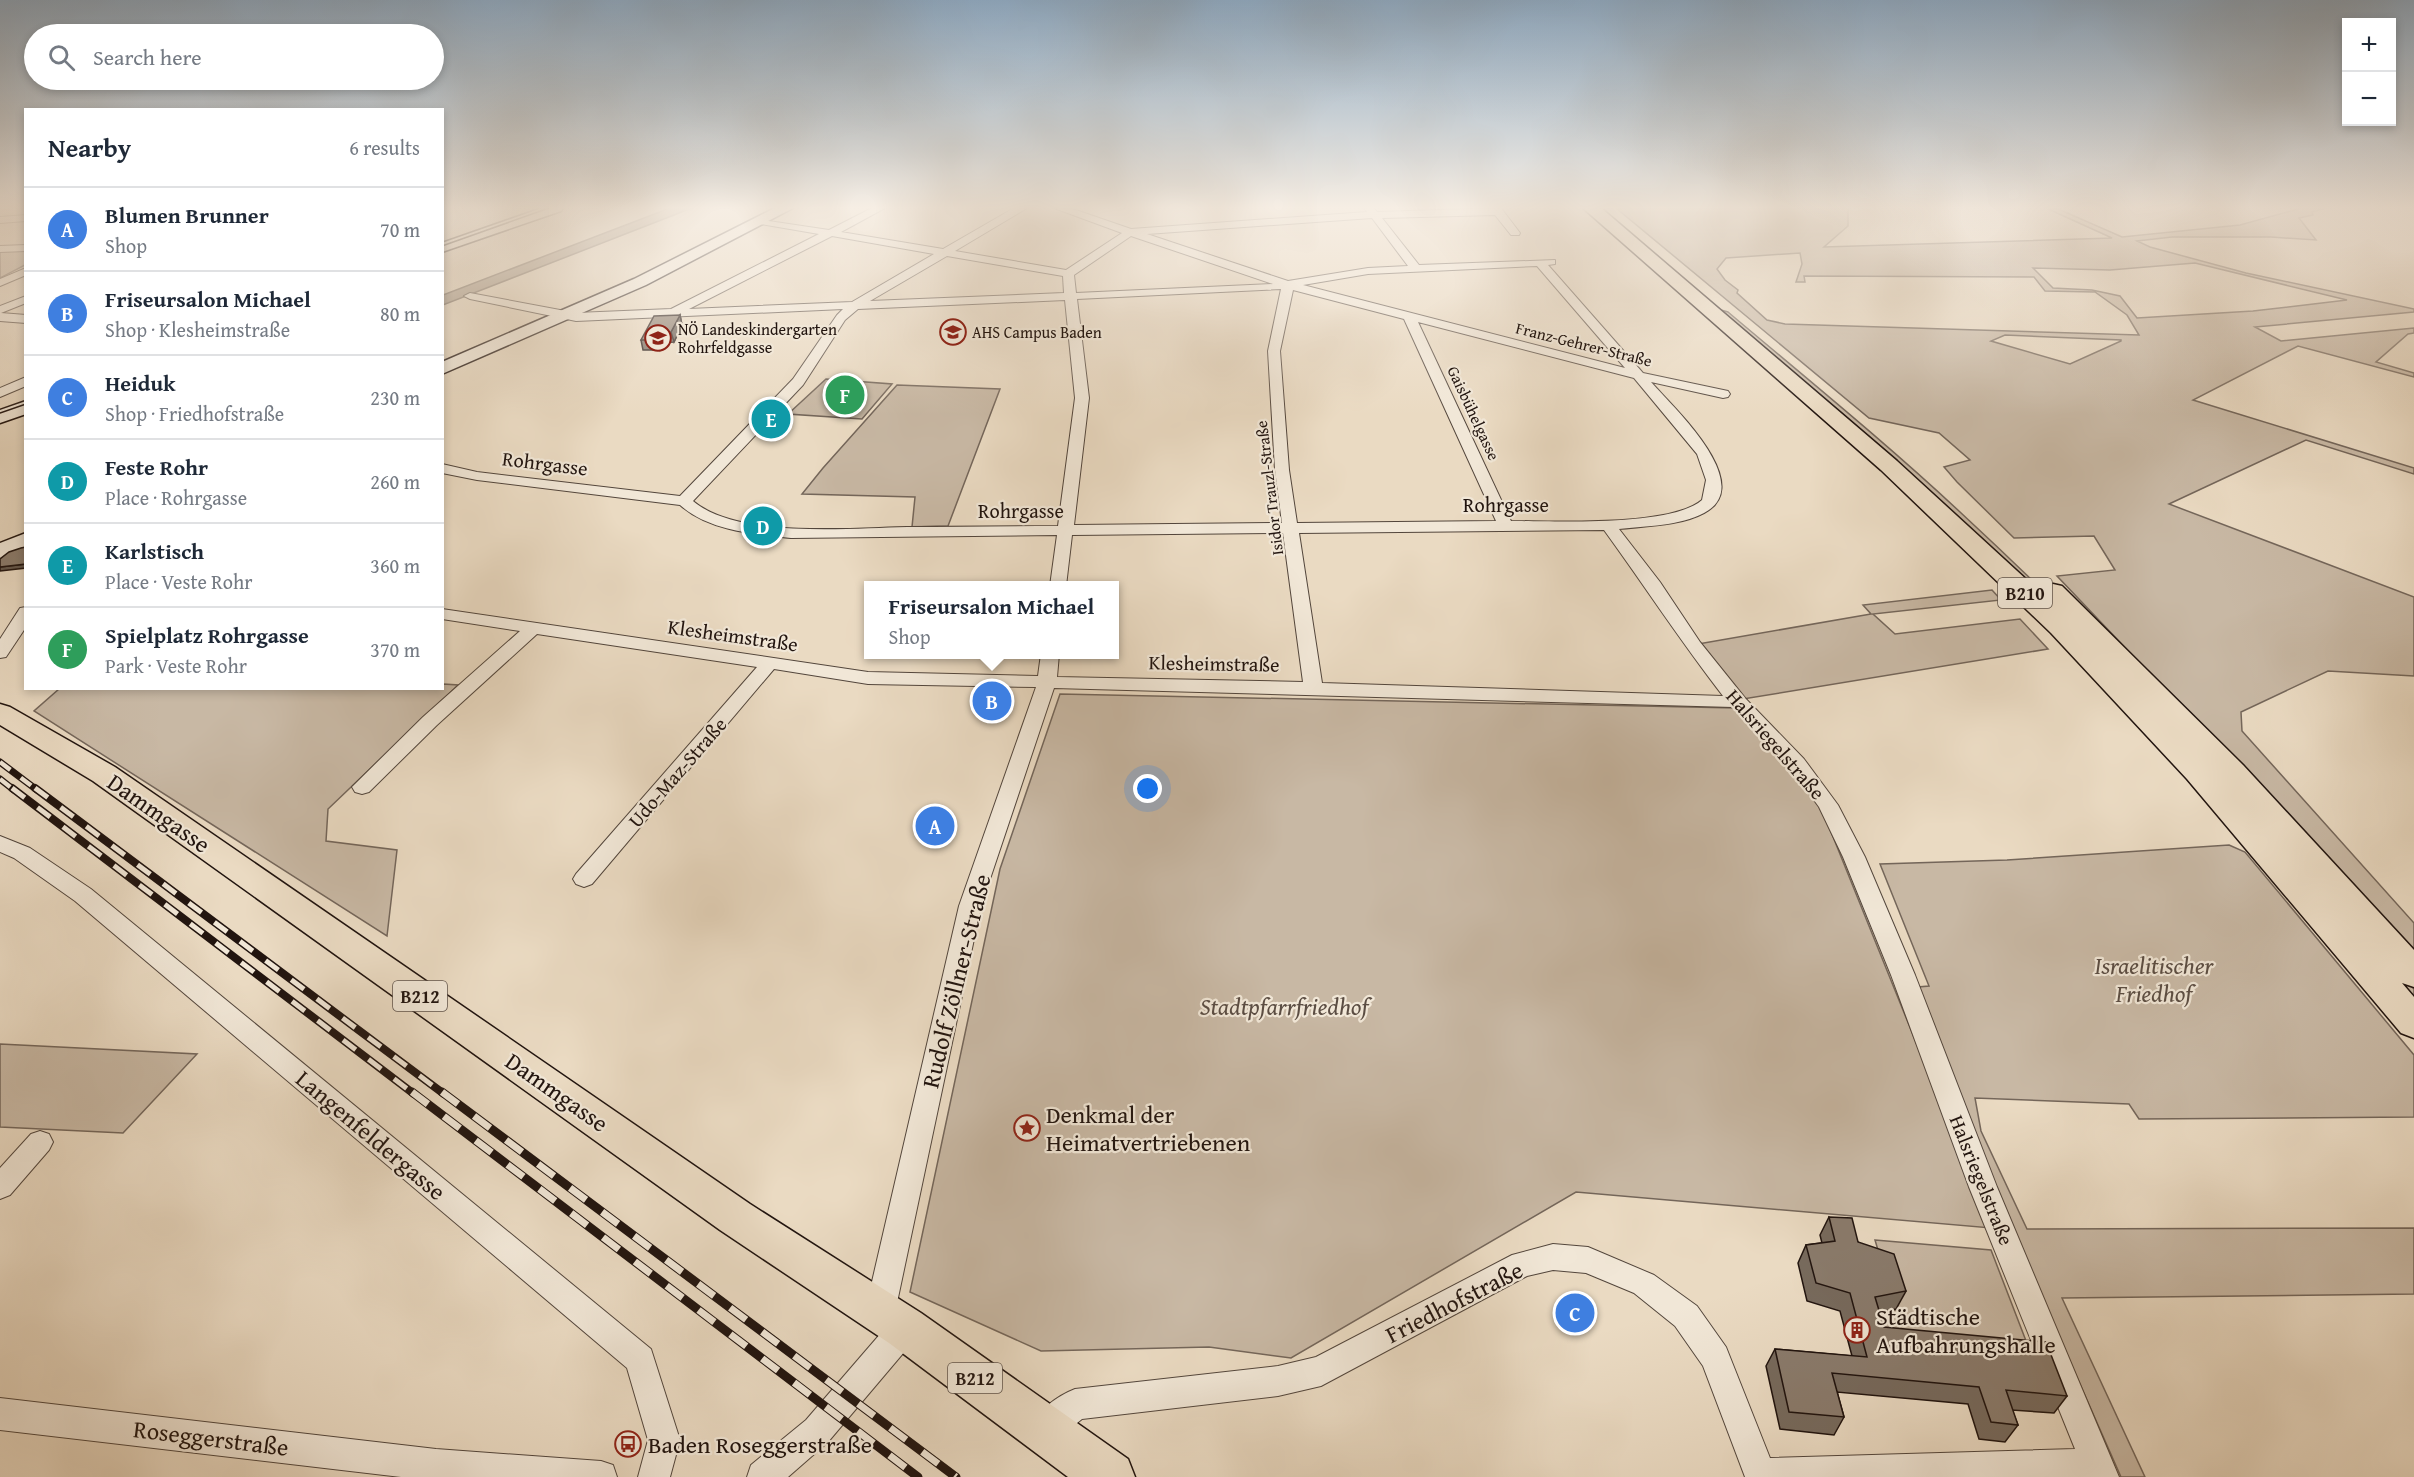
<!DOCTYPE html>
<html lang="en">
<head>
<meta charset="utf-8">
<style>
	:root { --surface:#fff; --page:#f6f6f7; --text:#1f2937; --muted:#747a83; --line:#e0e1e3; --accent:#1a73e8 }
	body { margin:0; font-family:"Gentium Book Plus",serif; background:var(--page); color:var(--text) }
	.controls { position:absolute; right:18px; top:18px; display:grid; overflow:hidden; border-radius:0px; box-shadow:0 3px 9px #0003 }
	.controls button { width:54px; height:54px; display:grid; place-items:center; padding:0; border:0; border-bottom:2px solid var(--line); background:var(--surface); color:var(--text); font:30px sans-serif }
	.you { position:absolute; left:1148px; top:789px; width:21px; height:21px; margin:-15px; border:4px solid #fff; border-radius:50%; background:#1a73e8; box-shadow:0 0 0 9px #1a73e833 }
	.badge { display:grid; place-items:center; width:39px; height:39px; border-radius:50%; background:var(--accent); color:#fff; font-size:20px; font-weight:700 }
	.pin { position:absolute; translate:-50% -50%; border:3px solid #fff; box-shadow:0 2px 6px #0006 }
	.popup { position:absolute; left:864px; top:581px; width:255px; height:78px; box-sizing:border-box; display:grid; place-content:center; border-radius:0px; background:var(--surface); filter:drop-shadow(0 2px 4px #0005); font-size:20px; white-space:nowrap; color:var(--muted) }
	.popup b { font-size:22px; color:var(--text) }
	.popup::after { content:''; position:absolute; left:50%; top:100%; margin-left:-12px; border:12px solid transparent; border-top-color:var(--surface) }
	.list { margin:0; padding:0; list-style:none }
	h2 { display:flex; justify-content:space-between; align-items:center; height:78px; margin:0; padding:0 24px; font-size:26px }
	h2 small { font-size:20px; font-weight:400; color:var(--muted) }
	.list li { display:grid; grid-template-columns:39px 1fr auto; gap:18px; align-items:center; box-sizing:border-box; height:84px; padding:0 24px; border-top:2px solid var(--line) }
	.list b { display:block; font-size:22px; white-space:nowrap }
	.list p { margin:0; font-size:20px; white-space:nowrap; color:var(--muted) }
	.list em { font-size:20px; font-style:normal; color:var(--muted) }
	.icon { flex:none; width:33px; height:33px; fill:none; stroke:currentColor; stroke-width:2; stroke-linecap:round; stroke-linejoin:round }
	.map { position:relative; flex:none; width:2414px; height:1477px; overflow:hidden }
	.search { position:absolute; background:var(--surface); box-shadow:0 3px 9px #0003; left:24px; top:24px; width:420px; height:66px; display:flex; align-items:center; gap:15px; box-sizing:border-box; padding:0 21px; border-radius:33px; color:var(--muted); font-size:22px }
	.panel { position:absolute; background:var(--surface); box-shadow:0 3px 9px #0003; left:24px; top:108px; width:420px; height:582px; border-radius:0px }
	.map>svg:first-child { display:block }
	.green { fill:#c8b8a4; stroke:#74665a; stroke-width:1.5; fill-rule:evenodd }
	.water { fill:#a69785; stroke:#716356; stroke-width:1.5 }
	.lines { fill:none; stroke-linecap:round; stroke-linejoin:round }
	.street-casing { stroke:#53463c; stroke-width:2 }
	.secondary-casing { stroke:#21140f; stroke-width:3 }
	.primary-casing { stroke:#21140f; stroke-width:3 }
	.street { fill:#f1e7d7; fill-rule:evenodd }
	.secondary { fill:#f1e7d7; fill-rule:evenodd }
	.primary { fill:#eadac2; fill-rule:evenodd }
	.tram { stroke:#21140f; stroke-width:1.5 }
	.rail-far2-casing { stroke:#21140f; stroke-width:7 }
	.rail-far1-casing { stroke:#21140f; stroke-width:8 }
	.rail-casing { stroke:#21140f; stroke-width:9 }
	.rail-far2 { stroke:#f1e7d7; stroke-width:4.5; stroke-dasharray:13; stroke-linecap:butt }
	.rail-far1 { stroke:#f1e7d7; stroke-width:5; stroke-dasharray:16; stroke-linecap:butt }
	.rail { stroke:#f1e7d7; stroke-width:7; stroke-dasharray:20; stroke-linecap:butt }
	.wall { fill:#776a5d; stroke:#21140f; stroke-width:1.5 }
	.shaded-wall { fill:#61564c; stroke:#21140f; stroke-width:1.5 }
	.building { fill:#8a7b6c; stroke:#21140f; stroke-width:1.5 }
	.labels { text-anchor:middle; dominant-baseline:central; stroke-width:4.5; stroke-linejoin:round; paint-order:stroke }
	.far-poi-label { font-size:16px; fill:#21140f; stroke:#f1e7d7; text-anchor:start }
	.far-street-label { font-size:16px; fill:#21140f; stroke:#f1e7d7 }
	.shield { fill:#f1e7d7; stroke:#5f534b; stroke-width:1.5 }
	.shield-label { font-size:18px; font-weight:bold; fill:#21140f }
	.street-label { font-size:20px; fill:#21140f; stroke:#f1e7d7 }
	.near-street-label { font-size:24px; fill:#21140f; stroke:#f1e7d7 }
	.near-park-label { font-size:24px; font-style:italic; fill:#5b4d43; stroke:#f1e7d7 }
	.near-poi-label { font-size:24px; fill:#21140f; stroke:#f1e7d7; text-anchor:start }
</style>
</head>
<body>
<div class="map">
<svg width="2414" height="1477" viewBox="0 0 2414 1477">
	<rect width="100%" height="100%" fill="#eadac2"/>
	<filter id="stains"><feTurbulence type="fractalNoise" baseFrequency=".00333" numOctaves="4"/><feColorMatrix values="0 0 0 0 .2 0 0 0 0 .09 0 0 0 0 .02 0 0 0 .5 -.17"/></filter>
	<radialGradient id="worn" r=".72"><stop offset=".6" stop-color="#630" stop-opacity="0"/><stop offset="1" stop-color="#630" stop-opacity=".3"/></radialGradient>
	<g class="green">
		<path d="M1616 208H1848V226L1824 247 2112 238 2046 208H2056L2122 237 2240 225 2302 208H2326L2312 212 2313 215 2299 218 2316 240 2271 237H2172L2137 241 2150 247 2246 273 2414 309V312L2255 327 2281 341 2414 328V333L2408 334 2376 362 2414 373V377L2298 346 2193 400 2414 468V474L2306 440 2169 504 2414 597V676L2328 671 2241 712 2242 731 2414 923V960L2213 740 2057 576 2115 570 2094 536 2014 538 1957 482 1944 467 1970 460 1939 433 1869 418ZM1800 253 1802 264 1796 282H1805L1804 276 2034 277 2045 291 2095 292 2127 315 2139 335 1785 324 1767 320 1737 293 1738 290 1725 280 1717 269 1726 258ZM2195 263 2347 300 2253 311 2137 318 2120 296 2092 290 2053 288 2033 268 2110 270ZM2005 335 2121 340V341L2070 364 1991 341Z"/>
		<path d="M25 250V265L0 278V251Z"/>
		<path d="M1721 310 1728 312C1806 378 1885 442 1960 512 2120 660 2272 823 2414 989V1006L2267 835Z"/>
		<path d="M826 379 892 384 862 419 788 414Z"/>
		<path d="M897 385 1000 389 948 526 912 527 915 497 802 494 823 468Z"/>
		<path d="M1992 590 2001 600 1873 614 1895 634 2020 619 2048 649 1743 699 1698 644 1871 614 1863 605Z"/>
		<path d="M443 684 458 685 328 809 326 841 397 850 387 936 34 711 59 689 442 688Z"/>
		<path d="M1060 694 1736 708 1789 763 1823 812 1991 1228 1576 1192 1291 1358 1209 1347 1041 1351 910 1292 1000 869Z"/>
		<path d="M2229 845 2245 852 2414 1055V1117L2139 1119 2129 1104 1975 1098 1981 1131 2027 1229 2414 1228V1294L2062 1298 2145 1477H2121L2012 1230 1918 987 1929 986 1880 864 2007 860Z"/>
		<path d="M0 1044 197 1054 123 1133 0 1127Z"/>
		<path d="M1875 1240 1991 1250 2033 1359 1874 1345 1865 1315 1896 1310Z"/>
	</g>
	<path class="water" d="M670 208H692L443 305V295Z"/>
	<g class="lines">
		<g class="street-casing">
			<g id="street">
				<path d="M872 208H885L841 232 943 249 1014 208H1027L955 251 1066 270 1122 233 1054 208H1070L1131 229 1367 212 1364 208H1374L1377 212 1501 208 1520 233 1519 235H1511L1495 215 1382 218 1419 265 1555 260V264L1548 265 1643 373 1728 391 1730 394 1728 397 1723 398 1651 382C1672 406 1758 485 1704 513 1680 526 1646 526 1619 529L1660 582 1700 642 1745 698 1804 759 1838 805 1865 857 1915 975 1997 1187 2119 1477H1745L1703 1366 1675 1326 1634 1293 1586 1273 1553 1270 1527 1276 1321 1386 1278 1396 1082 1419 1056 1440 1045 1445 1034 1440 1029 1429C1037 1411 1057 1396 1075 1389L1278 1366 1316 1357 1512 1255 1553 1244 1588 1247 1654 1275 1697 1306 1726 1347 1770 1458 2075 1449 1969 1187 1891 975 1843 857 1819 807 1790 767 1733 707 1054 688 981 906 895 1312 890 1322 880 1326 870 1322 865 1312 959 906 1036 687 868 684 774 669 592 884 584 887 576 884 573 879 576 874 757 667 537 634 437 725 369 792 362 794 355 792 352 787 423 717 520 631 442 619V609L868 672 1038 676 1041 654H1059L1057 677 1303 682 1283 533 1072 535 1066 586H1050L1057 535 791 538C754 534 709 531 680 505L477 480 442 473V464L477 472 680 496 793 379 837 315 843 309 576 321 470 299 464 296 470 293 576 313 671 309 819 234 760 224 756 223V219L829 230ZM1372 218 1408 266 1368 268 1288 281 1147 234ZM832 236 934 254 852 302 689 309ZM1131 236 1273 284 1076 293 1074 275ZM947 256 1063 276 1064 293 870 301ZM1537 266 1625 368 1303 285 1368 274ZM1281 289 1268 351 1275 470 1282 523 1074 525 1089 398 1077 299ZM1293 290 1404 319 1496 521 1297 523 1289 470 1280 351ZM1065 300 1075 398 1058 526C1008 526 957 527 907 527 850 528 738 539 693 501L803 385 845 320 858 309ZM1418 322 1634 378 1697 454 1706 480 1702 500C1671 527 1553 521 1511 521ZM1604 530C1644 585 1681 642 1723 696L1322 683 1299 533Z"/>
				<path d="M26 215V221L0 223V217Z"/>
				<path d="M26 245V251L0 252V246Z"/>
				<path d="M26 268V275L0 286V279Z"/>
				<path d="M26 296V303L1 313 26 315V323L0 321V306Z"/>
				<path d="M26 377V386L0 397V388Z"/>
				<path d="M26 607V627L6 657 0 658V639L20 608Z"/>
				<path d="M0 836 30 848 91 889 651 1349 680 1440 670 1477H638L648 1440 627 1368 75 901 14 858 0 852Z"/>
				<path d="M40 1131 49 1134 53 1142 49 1150 10 1195 0 1199V1168L31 1134Z"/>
				<path d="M905 1314 916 1318 920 1328 916 1338 828 1442 788 1477H747L751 1465 806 1420 894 1318Z"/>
				<path d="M0 1398 436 1449 601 1461 613 1465 617 1477H401L0 1430Z"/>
			</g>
		</g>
		<g class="secondary-casing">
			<g id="secondary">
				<path d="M542 208H563L561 211 442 252V243Z"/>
				<path d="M775 208H793L646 285 442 374V362L634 279Z"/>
				<path d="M26 401V414L0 423V410Z"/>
				<path d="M26 533V548L0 558V543Z"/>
			</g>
		</g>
		<g class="primary-casing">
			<g id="primary">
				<path d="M1583 208H1601L1897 461 2040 592 2044 586 2053 584 2062 586 2243 765 2414 950V987L2402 983 2414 997V1038L2401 1033 2187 779 2051 633 1881 470Z"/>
				<path d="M0 704 10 707 115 767 750 1204 921 1313 1128 1459 1135 1477H1068L889 1343 720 1230 93 781 0 725Z"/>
			</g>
		</g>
		<use href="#street" class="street"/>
		<use href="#secondary" class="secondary"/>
		<use href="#primary" class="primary"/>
		<g class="tram">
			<path d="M442 246 549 208"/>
			<path d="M0 413 26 404"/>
		</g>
		<g class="rail-far2-casing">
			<g id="rail-far2">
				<path d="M0 762 37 790"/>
				<path d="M0 779 14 790"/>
			</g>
		</g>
		<g class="rail-far1-casing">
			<g id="rail-far1">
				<path d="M12 788 414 1094"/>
				<path d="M35 788 444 1094"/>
			</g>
		</g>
		<g class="rail-casing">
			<g id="rail">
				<path d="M412 1092 918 1477"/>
				<path d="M442 1092 956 1477"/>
			</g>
		</g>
		<use href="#rail-far2" class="rail-far2"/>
		<use href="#rail-far1" class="rail-far1"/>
		<use href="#rail" class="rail"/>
	</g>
	<g class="wall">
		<path d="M680 315 682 325 674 342 663 343 660 350H643L641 340Z"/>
		<path d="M1829 1217 1858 1242 1906 1291 1896 1309 1879 1312 1884 1327 2067 1396 2054 1413 2012 1410 2018 1425 2005 1442 1979 1439 1968 1404 1837 1392 1844 1417 1834 1435 1780 1429 1766 1366 1775 1349 1852 1356 1840 1311 1807 1301 1798 1263 1806 1245 1822 1243 1820 1235Z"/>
	</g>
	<g class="shaded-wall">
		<path d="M680 315 682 325 674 342 671 332Z"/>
		<path d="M661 332 663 343 660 350 657 340Z"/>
		<path d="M26 564V568L0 571V567Z"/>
	</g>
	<g class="building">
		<path d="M680 315 671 332H661L657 340H641L654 316Z"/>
		<path d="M26 547V564L0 567V559L9 552 21 548Z"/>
		<path d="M1829 1217 1852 1218 1858 1242 1894 1254 1906 1291 1875 1297 1884 1327 2046 1342 2067 1396 2006 1390 2018 1425 1991 1422 1979 1387 1832 1373 1844 1417 1789 1412 1775 1349 1867 1357 1850 1293 1816 1283 1806 1245 1835 1241Z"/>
	</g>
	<linearGradient id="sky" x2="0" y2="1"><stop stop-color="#8da8c0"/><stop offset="0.5" stop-color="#f6eee4"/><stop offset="1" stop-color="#f6eee4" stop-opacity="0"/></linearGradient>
	<rect width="2414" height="415" fill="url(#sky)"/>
	<defs>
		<g id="school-ring" transform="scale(1.35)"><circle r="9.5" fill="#f1e7d7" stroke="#8f2418" stroke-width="1.5"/><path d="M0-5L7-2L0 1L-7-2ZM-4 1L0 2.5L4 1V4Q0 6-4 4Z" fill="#8f2418"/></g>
		<g id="sight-ring" transform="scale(1.35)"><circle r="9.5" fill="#f1e7d7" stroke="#8f2418" stroke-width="1.5"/><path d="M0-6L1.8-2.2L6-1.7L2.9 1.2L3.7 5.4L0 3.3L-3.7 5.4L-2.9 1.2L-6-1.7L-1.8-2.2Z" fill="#8f2418"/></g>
		<g id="building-ring" transform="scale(1.35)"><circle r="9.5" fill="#f1e7d7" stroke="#8f2418" stroke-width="1.5"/><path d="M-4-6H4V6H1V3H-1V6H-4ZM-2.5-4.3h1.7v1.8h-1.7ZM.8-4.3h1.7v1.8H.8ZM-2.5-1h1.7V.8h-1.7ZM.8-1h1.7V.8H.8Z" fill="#8f2418"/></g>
		<g id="bus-ring" transform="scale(1.35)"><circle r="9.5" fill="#f1e7d7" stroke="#8f2418" stroke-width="1.5"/><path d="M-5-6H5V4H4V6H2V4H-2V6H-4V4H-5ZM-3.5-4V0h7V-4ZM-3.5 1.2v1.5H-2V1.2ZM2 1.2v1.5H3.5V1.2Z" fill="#8f2418"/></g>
	</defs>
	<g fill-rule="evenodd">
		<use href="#school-ring" x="953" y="332"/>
		<use href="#school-ring" x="658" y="338"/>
		<use href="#sight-ring" x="1027" y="1128"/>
		<use href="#building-ring" x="1857" y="1330"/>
		<use href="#bus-ring" x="628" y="1444"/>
	</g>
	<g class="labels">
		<g class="far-poi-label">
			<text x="678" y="329">NÖ Landeskindergarten<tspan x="678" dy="18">Rohrfeldgasse</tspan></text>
			<text x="972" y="332">AHS Campus Baden</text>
		</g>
		<g class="far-street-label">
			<text transform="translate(1584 344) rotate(14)">Franz-Gehrer-Straße</text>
			<text transform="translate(1474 413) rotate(65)">Gaisbühelgasse</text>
			<text transform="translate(1269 488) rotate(-97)">Isidor Trauzl-Straße</text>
		</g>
		<g class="shield">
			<rect x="1998" y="578" width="54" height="30" rx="4.5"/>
			<rect x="393" y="981" width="54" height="30" rx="4.5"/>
			<rect x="948" y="1363" width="54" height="30" rx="4.5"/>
		</g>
		<g class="shield-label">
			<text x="2025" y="593">B210</text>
			<text x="420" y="996">B212</text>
			<text x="975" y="1378">B212</text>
		</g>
		<g class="street-label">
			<text transform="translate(545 463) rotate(7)">Rohrgasse</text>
			<text x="1506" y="504">Rohrgasse</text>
			<text x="1021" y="510">Rohrgasse</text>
			<text transform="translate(733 635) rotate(8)">Klesheimstraße</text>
			<text transform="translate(1214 663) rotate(1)">Klesheimstraße</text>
			<text transform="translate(1776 744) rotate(49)">Halsriegelstraße</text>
			<text transform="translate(677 772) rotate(-49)">Udo-Maz-Straße</text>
			<text transform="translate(1982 1180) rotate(68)">Halsriegelstraße</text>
		</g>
		<g class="near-street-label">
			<text transform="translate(159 813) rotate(35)">Dammgasse</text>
			<text transform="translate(956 981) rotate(-76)">Rudolf Zöllner-Straße</text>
			<text transform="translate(557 1092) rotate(35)">Dammgasse</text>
			<text transform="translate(371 1135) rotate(40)">Langenfeldergasse</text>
			<text transform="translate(1454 1302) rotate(-27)">Friedhofstraße</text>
			<text transform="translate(211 1438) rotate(7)">Roseggerstraße</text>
		</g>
		<g class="near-park-label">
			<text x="2154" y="965">Israelitischer<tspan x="2154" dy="28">Friedhof</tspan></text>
			<text x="1284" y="1006">Stadtpfarrfriedhof</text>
		</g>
		<g class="near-poi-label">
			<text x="1046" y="1114">Denkmal der<tspan x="1046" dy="28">Heimatvertriebenen</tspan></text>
			<text x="1876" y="1316">Städtische<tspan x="1876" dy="28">Aufbahrungshalle</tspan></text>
			<text x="648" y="1444">Baden Roseggerstraße</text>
		</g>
	</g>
	<rect width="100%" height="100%" filter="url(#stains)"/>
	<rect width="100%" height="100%" fill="url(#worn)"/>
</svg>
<div class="controls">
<button>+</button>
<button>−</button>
</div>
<div class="you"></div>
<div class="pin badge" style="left:935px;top:826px;background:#3f7fe0">A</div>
<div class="pin badge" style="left:992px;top:701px;background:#3f7fe0">B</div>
<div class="popup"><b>Friseursalon Michael</b>Shop</div>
<div class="pin badge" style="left:1575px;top:1313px;background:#3f7fe0">C</div>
<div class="pin badge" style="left:763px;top:526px;background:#0f9aa8">D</div>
<div class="pin badge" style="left:771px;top:419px;background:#0f9aa8">E</div>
<div class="pin badge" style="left:845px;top:395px;background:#2e9e5b">F</div>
<div class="search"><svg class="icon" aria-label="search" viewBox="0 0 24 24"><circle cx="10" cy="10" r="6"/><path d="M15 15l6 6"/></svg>Search here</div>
<section class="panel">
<h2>Nearby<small>6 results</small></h2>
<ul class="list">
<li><span class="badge" style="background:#3f7fe0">A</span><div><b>Blumen Brunner</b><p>Shop</p></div><em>70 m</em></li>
<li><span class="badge" style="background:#3f7fe0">B</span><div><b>Friseursalon Michael</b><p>Shop · Klesheimstraße</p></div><em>80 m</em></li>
<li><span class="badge" style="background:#3f7fe0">C</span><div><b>Heiduk</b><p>Shop · Friedhofstraße</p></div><em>230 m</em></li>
<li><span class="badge" style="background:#0f9aa8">D</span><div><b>Feste Rohr</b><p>Place · Rohrgasse</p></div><em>260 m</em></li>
<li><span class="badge" style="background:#0f9aa8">E</span><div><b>Karlstisch</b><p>Place · Veste Rohr</p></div><em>360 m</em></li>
<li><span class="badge" style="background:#2e9e5b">F</span><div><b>Spielplatz Rohrgasse</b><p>Park · Veste Rohr</p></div><em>370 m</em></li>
</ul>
</section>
</div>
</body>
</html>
